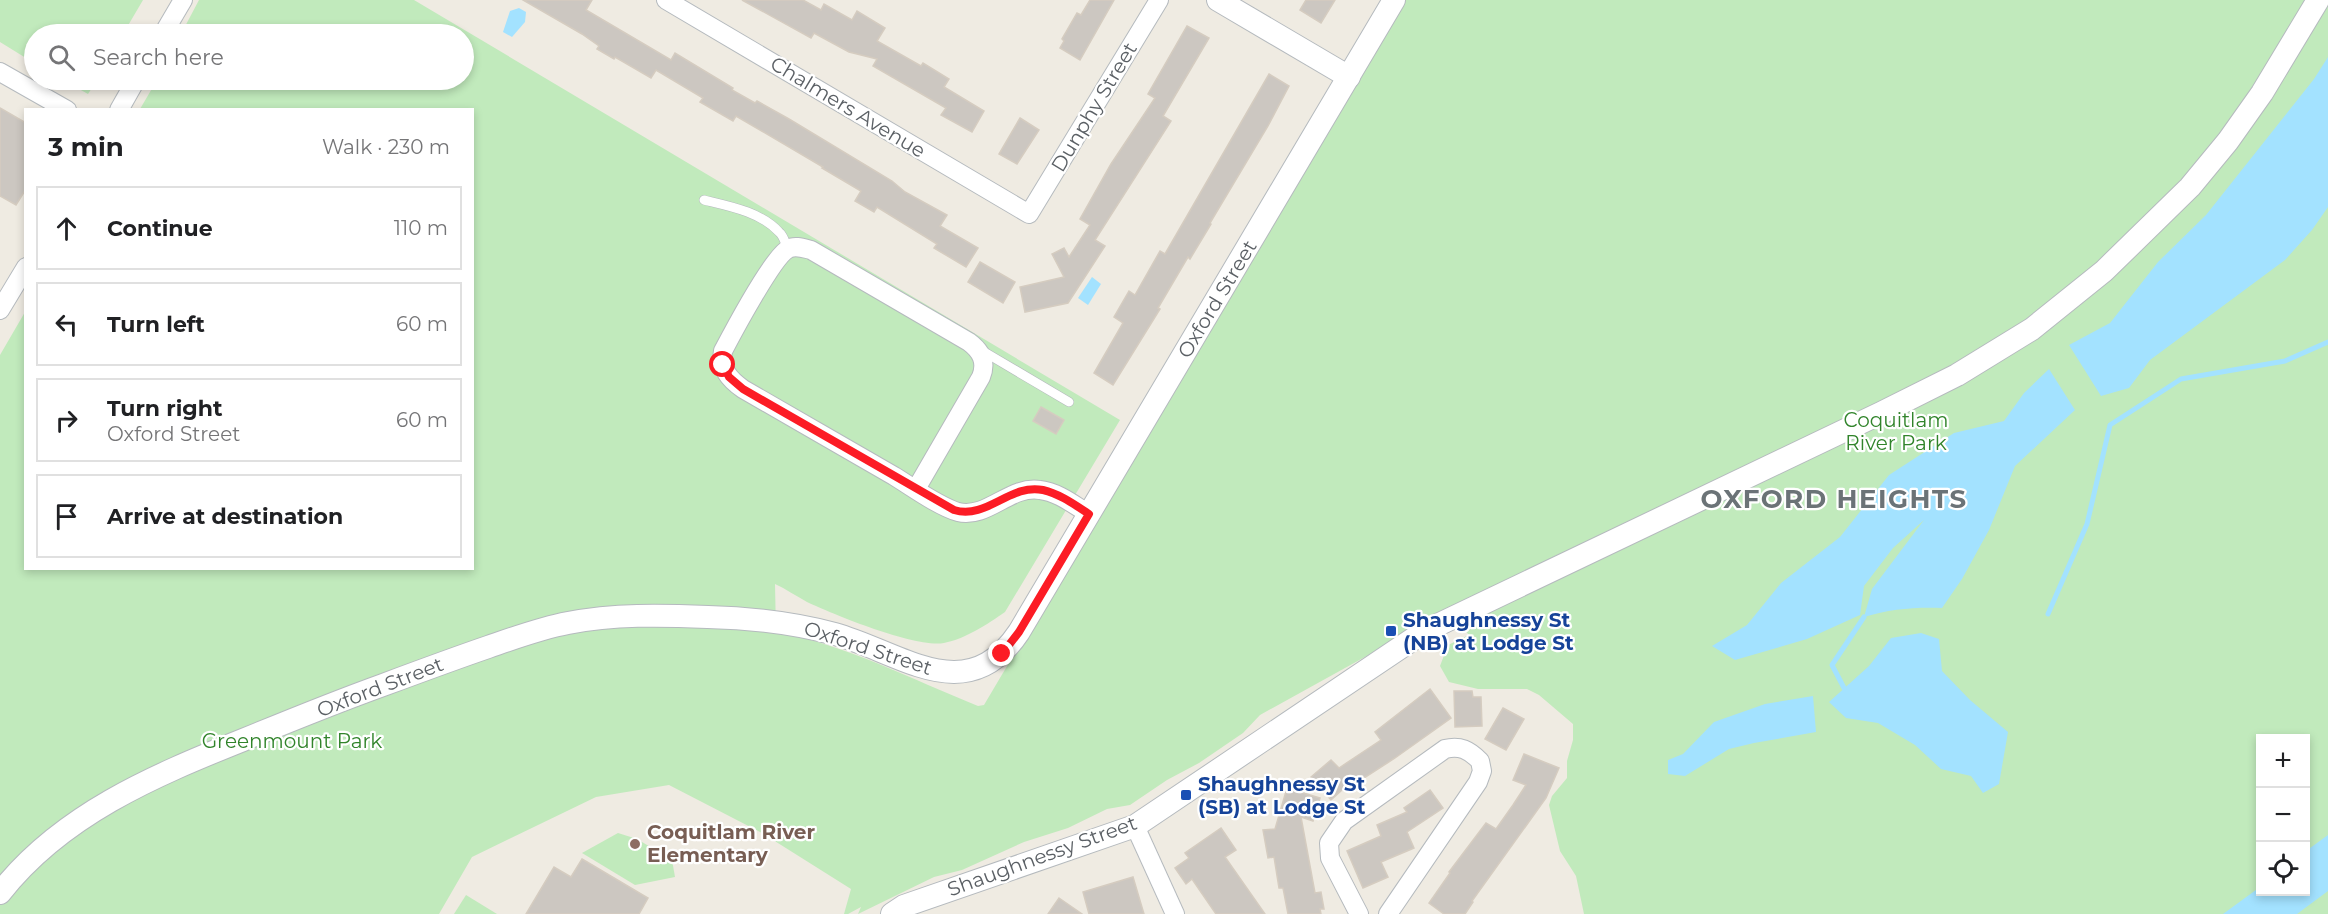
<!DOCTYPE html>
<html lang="en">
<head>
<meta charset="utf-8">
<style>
	:root { --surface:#fff; --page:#f2f2f2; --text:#202124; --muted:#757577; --line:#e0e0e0 }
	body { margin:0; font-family:Montserrat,sans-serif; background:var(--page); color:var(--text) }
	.controls { position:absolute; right:18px; bottom:18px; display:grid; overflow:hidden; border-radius:0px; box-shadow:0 3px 9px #0003 }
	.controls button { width:54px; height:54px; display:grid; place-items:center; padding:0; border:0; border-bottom:2px solid var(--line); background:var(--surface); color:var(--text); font:30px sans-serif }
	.stop { position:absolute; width:18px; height:18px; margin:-14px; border:4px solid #fc1c25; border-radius:50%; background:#fff }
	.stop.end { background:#fc1c25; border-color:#fff; box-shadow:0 2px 6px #0008 }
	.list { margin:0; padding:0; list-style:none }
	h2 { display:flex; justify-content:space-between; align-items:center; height:78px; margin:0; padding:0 24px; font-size:26px }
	h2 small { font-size:20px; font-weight:400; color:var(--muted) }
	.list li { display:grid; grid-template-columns:39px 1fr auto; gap:18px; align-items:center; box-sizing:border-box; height:84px; margin:0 12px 12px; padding:0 12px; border:2px solid var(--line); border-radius:0px }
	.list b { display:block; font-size:22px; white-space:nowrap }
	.list p { margin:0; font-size:20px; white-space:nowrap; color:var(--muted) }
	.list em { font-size:20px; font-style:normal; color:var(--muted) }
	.icon { flex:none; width:33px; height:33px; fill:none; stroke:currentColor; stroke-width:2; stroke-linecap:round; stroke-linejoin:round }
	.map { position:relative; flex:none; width:2328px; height:914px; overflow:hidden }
	.search { position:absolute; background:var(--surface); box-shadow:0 3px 9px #0003; left:24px; top:24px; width:450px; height:66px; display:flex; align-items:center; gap:15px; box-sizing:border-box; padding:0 21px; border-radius:33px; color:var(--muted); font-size:22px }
	.panel { position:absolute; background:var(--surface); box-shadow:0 3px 9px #0003; left:24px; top:108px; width:450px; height:462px; border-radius:0px }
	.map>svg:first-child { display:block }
	.green { fill:#c1eabc; fill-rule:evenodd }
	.water { fill:#a3e2ff }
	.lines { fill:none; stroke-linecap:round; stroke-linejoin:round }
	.stream { stroke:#a3e2ff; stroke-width:5 }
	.building { fill:#ccc7c1; stroke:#d5ccc0; stroke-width:1.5 }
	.service-casing { stroke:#b5babe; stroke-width:10 }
	.minor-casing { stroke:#b5babe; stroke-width:20 }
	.tertiary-casing { stroke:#b5babe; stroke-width:24 }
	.service { stroke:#fff; stroke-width:9 }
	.minor { stroke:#fff; stroke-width:18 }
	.tertiary { stroke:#fff; stroke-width:22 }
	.route { stroke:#fc1c25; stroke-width:8 }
	.transit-dot { fill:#1a4fb4; stroke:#fff; stroke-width:2 }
	.education-dot { fill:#8d6e63; stroke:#fff; stroke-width:2 }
	.labels { text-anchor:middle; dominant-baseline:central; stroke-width:4.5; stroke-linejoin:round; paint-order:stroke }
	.street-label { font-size:20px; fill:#5b6065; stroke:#fff }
	.park-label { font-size:20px; fill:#31842b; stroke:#fff }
	.transit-label { font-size:20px; font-weight:bold; fill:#164399; stroke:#fff; text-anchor:start }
	.education-label { font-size:20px; font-weight:bold; fill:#785e54; stroke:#fff; text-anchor:start }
	.district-label { font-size:26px; font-weight:bold; letter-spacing:1.5px; fill:#6b7377; stroke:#fff }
</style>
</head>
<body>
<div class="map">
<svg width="2328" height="914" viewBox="0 0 2328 914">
	<rect width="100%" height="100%" fill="#efebe2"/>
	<g class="green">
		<path d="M0 0H143L123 34H34V63L0 42Z"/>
		<path d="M199 0H414L1120 420 1005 612C988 624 965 639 944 643 915 648 835 615 807 602 796 596 786 589 775 584L776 632C847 645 911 679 978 706L984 705 1400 0H2328V914H1584L1576 876 1560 851 1549 805 1552 796 1567 778V761L1573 740V724L1539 695 1527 689H1478L1449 682 1440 666 1448 645 1469 635 1448 611 1260 715 1243 733 1199 763 1167 780 1130 805 1107 809 1068 828 1024 842 962 870 934 877 858 914 861 907 848 914H844L851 889 762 833 669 785 596 797 472 857 439 914H0V355L25 312 26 568H472V110L140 109 157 80H464V34H181ZM2260 738H2306V892H2260Z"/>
		<path d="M63 80H97L88 94Z"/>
		<path d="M618 833 637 839 672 860 675 877 635 885 582 853Z"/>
		<path d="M466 895 497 914H454Z"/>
	</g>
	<g class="water">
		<path d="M519 8 526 12 525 22 512 37 503 32 510 11Z"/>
		<path d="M2328 57V207L2312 230 2285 260 2150 360 2129 388 2101 396 2069 345 2110 323 2158 262 2206 215 2314 79Z"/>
		<path d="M1092 277 1101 284 1088 305 1078 298Z"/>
		<path d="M2049 369 2075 410 2015 466 1989 530 1962 579 1942 608C1915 607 1890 609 1864 617L1872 589 1924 520 1893 548 1864 586 1860 615 1807 639 1735 660 1712 646 1747 625 1781 583 1840 537 1889 475 1954 433 2004 421 2024 393Z"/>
		<path d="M1921 633 1939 639 1942 671 1970 700 2008 732 1999 784 1983 793 1971 776 1941 769 1915 745 1878 723 1846 718 1829 702 1869 666 1891 638Z"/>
		<path d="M1813 696 1816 732 1754 743 1729 749 1685 776 1668 774V760L1683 754 1714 722 1765 704Z"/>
		<path d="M2328 835V891L2297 914H2223L2260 887V892H2306V851Z"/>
	</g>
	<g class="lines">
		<g class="stream">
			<path d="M2048 614 2087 524 2110 425 2181 379 2285 361 2328 342"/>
			<path d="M1844 688 1832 665 1864 617"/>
		</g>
	</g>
	<g class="building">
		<path d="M523 0H592L586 10 671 60 675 53 733 88 732 90 755 103 757 101 789 119 892 181 905 192 947 215 940 226 978 248 966 267 934 248 937 244 877 207 874 212 855 201 861 191 822 168 823 167 736 116 733 121 700 102 703 98 656 70 651 78 615 57 614 59 597 49 599 46 582 34Z"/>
		<path d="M742 0H803L821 10 824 4 852 20 857 11 885 28 877 41 921 66 923 63 949 79 944 87 984 111 972 132 941 115 946 108 873 66 877 59 849 52 814 33 811 38Z"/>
		<path d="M1090 0H1114L1080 60 1060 48 1064 41 1062 39 1077 13 1081 15Z"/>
		<path d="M1306 0H1335L1321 23 1300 10Z"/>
		<path d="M1187 26 1209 38 1163 116 1171 121 1095 240 1105 246 1068 303 1025 312 1020 287 1064 277 1052 254 1064 248 1069 257 1090 225 1080 219 1111 164 1155 98 1148 94Z"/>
		<path d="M1269 74 1289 86 1268 126 1210 223 1211 224 1190 259 1188 257 1158 308 1160 309 1113 385 1094 373 1123 323 1114 317 1129 291 1135 295 1160 251 1165 254Z"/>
		<path d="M0 108 26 123V189L16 205 0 196Z"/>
		<path d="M1020 118 1039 130 1017 164 999 154Z"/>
		<path d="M980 262 1015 282 1003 303 968 282Z"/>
		<path d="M1041 407 1064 420 1056 434 1033 421Z"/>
		<path d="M1430 689 1451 718 1395 758 1344 791 1342 790 1331 800 1311 777 1331 760 1339 768 1381 740 1375 732Z"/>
		<path d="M1454 691H1472L1473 697H1481L1482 726 1455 727Z"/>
		<path d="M1503 708 1524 719 1506 750 1485 739Z"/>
		<path d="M1524 754 1559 768 1546 798 1472 901 1473 902 1465 914H1444L1429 903 1450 873 1449 872 1486 823 1496 829 1513 805 1526 785 1513 780Z"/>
		<path d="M1287 788 1320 798 1313 821 1301 817 1315 893 1321 892 1324 909H1320L1321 914H1288L1283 888H1279L1274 857 1268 858 1263 830 1275 829Z"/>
		<path d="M1430 790 1443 808 1407 832 1414 848 1381 862 1388 877 1363 888 1347 851 1381 836 1377 825 1407 812 1404 808Z"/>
		<path d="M1221 828 1236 850 1225 857 1265 914H1216L1192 879 1186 884 1175 868 1189 858 1185 853Z"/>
		<path d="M582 859 648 898 639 914H526L554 867 571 877Z"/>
		<path d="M1133 877 1144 914H1089L1083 892Z"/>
		<path d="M1059 898 1082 914H1048Z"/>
	</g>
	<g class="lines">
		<g class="service-casing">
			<g id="service">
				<path d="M704 200C729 206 761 212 779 232 784 236 785 243 788 249"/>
				<path d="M981 350 1069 402"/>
			</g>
		</g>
		<g class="minor-casing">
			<g id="minor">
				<path d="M666 0 1029 214 1159 0"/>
				<path d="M163 34 183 0"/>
				<path d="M0 72 67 110"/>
				<path d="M119 110 136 80"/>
				<path d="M0 310 26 267"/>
				<path d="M916 489 981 377C987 362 981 351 969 342L811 250C803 248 795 245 788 249 773 257 733 332 723 351 720 369 729 379 743 389 793 418 844 447 894 476 912 487 938 506 958 512 988 519 1010 485 1040 490 1058 492 1074 505 1089 514"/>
				<path d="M1135 826 1175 914"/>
				<path d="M1359 914 1330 858 1329 843 1344 821 1445 749C1460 745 1469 750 1480 761L1482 771 1478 782 1388 914"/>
			</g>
		</g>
		<g class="tertiary-casing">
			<g id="tertiary">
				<path d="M1218 0 1349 77"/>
				<path d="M0 893C61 815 153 776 243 740 289 721 336 702 383 685 418 672 453 659 488 647 514 638 541 628 568 623 614 614 661 615 708 617 751 618 794 623 835 634 902 653 967 710 1019 632L1394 0"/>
				<path d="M892 914 904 906 1135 826 1425 631 1881 413 1957 375 2032 329 2104 271 2190 187 2228 141 2262 93 2318 0"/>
			</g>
		</g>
		<use href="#service" class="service"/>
		<use href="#minor" class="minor"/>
		<use href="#tertiary" class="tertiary"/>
	</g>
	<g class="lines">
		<path class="route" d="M723 365 729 377 743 389 954 510C987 520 1010 483 1043 490 1060 494 1075 505 1089 514L1019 632 1002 654"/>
	</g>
	<g class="transit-dot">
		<rect x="1385" y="625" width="12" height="12" rx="3"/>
		<rect x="1180" y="789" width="12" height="12" rx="3"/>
	</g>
	<circle class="education-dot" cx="635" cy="844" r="6"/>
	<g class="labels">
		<g class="street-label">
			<text transform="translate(848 107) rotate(31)">Chalmers Avenue</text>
			<text transform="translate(1094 107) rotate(-59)">Dunphy Street</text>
			<text transform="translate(1217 299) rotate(-59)">Oxford Street</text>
			<text transform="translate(868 648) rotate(18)">Oxford Street</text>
			<text transform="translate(380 687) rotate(-21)">Oxford Street</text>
			<text transform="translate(1042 856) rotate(-20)">Shaughnessy Street</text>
		</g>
		<g class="park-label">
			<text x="1896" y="420">Coquitlam<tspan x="1896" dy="23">River Park</tspan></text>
			<text x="292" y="741">Greenmount Park</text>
		</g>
		<g class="transit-label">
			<text x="1403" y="620">Shaughnessy St<tspan x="1403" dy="23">(NB) at Lodge St</tspan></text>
			<text x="1198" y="784">Shaughnessy St<tspan x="1198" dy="23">(SB) at Lodge St</tspan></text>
		</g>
		<g class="education-label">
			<text x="647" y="832">Coquitlam River<tspan x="647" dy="23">Elementary</tspan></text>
		</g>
		<g class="district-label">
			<text x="1834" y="499">OXFORD HEIGHTS</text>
		</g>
	</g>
</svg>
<div class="controls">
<button>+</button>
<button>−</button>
<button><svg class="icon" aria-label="locate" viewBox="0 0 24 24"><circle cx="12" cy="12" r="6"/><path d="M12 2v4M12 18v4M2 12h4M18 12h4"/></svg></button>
</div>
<div class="stop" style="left:723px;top:365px"></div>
<div class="stop end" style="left:1002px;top:654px"></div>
<div class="search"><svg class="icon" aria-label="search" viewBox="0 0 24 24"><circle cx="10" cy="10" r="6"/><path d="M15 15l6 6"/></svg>Search here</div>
<section class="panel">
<h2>3 min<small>Walk · 230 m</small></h2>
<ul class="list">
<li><svg class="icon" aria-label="ahead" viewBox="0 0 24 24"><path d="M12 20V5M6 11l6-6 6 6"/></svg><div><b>Continue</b></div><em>110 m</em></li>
<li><svg class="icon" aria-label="left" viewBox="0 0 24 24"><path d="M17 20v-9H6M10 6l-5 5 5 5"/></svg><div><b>Turn left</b></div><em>60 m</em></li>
<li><svg class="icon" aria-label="right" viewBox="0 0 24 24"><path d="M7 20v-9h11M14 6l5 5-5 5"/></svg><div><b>Turn right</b><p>Oxford Street</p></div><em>60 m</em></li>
<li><svg class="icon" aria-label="arrive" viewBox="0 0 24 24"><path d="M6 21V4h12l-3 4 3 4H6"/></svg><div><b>Arrive at destination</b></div></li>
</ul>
</section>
</div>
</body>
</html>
